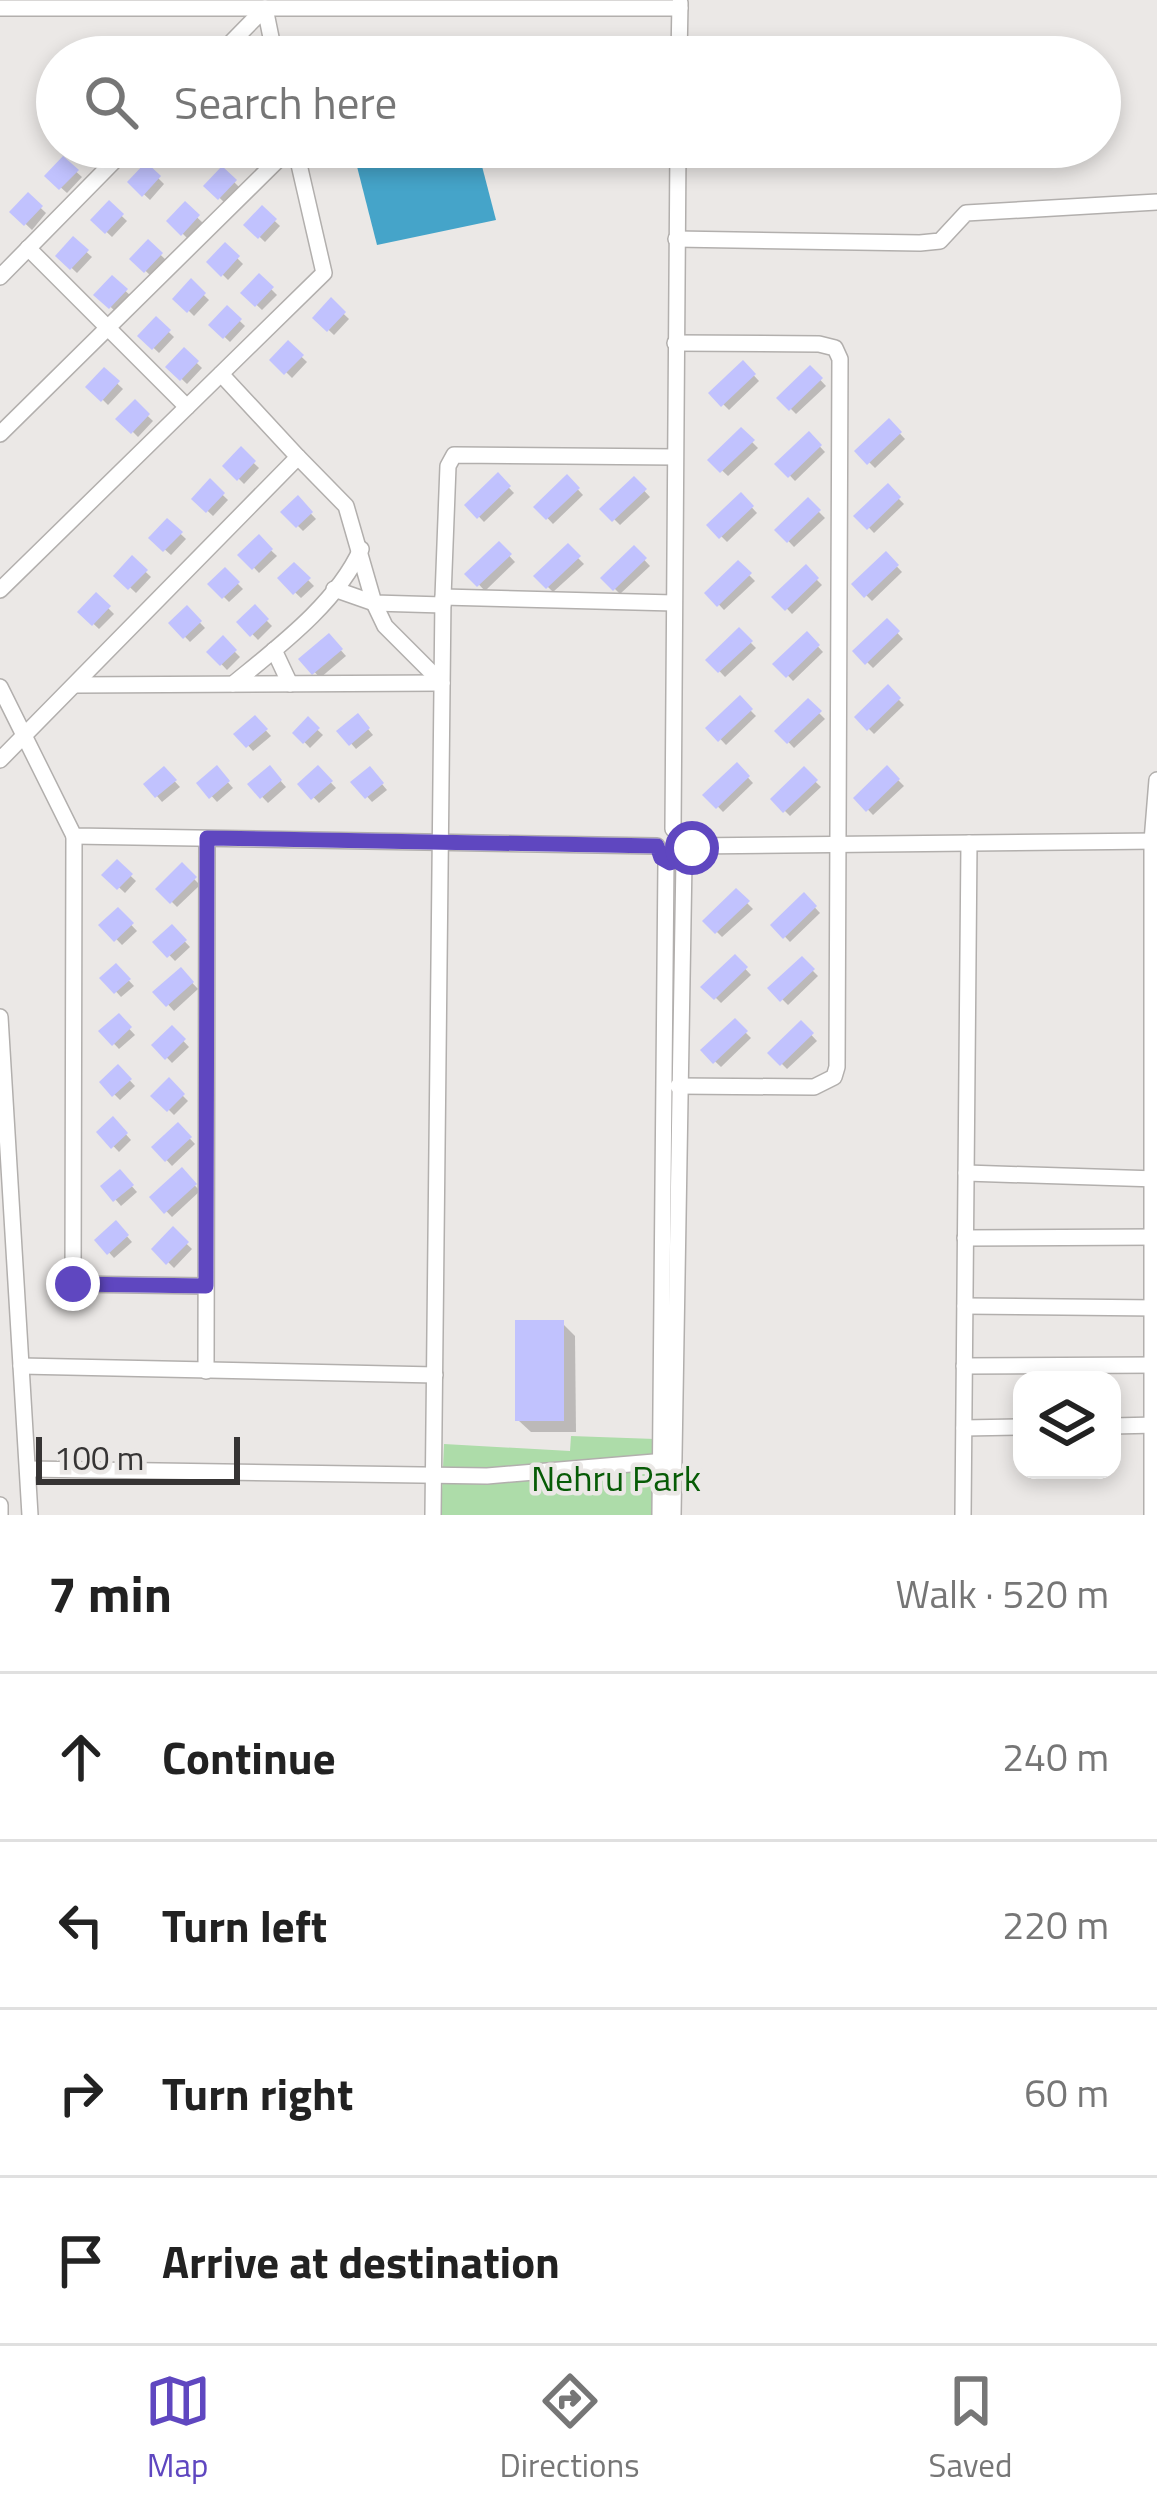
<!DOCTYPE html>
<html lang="en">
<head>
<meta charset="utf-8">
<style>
	:root { --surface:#fff; --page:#f2f2f2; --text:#222; --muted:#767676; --line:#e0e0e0; --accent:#5f47c0 }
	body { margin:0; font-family:"Titillium Web",sans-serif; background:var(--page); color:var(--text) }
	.controls { position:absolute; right:36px; bottom:36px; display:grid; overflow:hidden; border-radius:24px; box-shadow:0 6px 18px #0003 }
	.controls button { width:108px; height:108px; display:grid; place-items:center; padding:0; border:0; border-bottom:3px solid var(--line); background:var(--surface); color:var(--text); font:60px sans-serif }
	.scale { position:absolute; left:36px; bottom:30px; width:204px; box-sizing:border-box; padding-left:12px; border:6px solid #363434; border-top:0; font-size:33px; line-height:42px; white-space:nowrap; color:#363434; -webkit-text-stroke:9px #ebe8e6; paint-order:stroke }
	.stop { position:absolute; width:36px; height:36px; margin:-27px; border:9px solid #5f47c0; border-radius:50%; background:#fff }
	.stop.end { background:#5f47c0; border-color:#fff; box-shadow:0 3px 12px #0008 }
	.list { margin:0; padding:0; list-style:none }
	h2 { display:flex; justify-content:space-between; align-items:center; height:156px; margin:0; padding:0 48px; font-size:51px }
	h2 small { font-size:39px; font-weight:400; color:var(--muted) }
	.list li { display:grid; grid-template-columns:78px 1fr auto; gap:36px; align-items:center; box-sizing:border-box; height:168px; padding:0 48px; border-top:3px solid var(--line) }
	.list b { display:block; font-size:45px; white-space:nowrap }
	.list em { font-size:39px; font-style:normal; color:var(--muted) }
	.icon { flex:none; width:66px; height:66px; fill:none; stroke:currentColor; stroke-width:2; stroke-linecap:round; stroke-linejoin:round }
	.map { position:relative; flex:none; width:1157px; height:1515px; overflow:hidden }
	.search { position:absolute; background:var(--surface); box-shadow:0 6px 18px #0003; left:36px; right:36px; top:36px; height:132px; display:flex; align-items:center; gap:30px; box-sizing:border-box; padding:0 42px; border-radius:66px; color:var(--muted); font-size:45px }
	.sheet { height:828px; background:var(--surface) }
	nav { display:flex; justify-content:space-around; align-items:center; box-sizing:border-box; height:168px; border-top:3px solid var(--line); background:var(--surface); font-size:33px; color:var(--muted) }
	nav a { display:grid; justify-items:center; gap:6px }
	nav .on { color:var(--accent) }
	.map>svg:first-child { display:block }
	.green { fill:#addca9 }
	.water { fill:#45a4c9 }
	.shadow { fill:#0003 }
	.building { fill:#c1c2fe }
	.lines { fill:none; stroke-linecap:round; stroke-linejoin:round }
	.minor-casing { stroke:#b2afad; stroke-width:18 }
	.minor { stroke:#fff; stroke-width:15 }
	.route { stroke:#5f47c0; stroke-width:15 }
	.labels { text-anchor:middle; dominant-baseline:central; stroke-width:9; stroke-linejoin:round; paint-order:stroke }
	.park-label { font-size:36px; fill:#075b06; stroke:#ebe8e6 }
</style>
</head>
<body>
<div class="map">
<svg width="1157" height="1515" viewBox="0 0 1157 1515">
	<rect width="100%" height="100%" fill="#ebe8e6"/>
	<path class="green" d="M571 1436 655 1439V1515H441L444 1444 570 1451Z"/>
	<path class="water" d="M352 147H477L496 220 377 245Z"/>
	<g class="shadow">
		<path d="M95 147H112L104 156Z"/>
		<path d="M169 147H200L201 149 186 164Z"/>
		<path d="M245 147H274L277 150 262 166Z"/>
		<path d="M63 160 82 177 67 193 48 176Z"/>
		<path d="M146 166 164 184 150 200 131 182Z"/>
		<path d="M222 170 240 188 225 203 207 186Z"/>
		<path d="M28 196 46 213 32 230 13 212Z"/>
		<path d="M109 204 127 221 112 237 94 220Z"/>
		<path d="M185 206 203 223 188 239 170 221Z"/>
		<path d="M262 209 280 226 265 242 247 225Z"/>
		<path d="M73 240 92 257 77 273 59 256Z"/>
		<path d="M148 243 166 260 151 276 133 259Z"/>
		<path d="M225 246 243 264 228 280 210 262Z"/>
		<path d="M259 277 277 295 262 310 244 293Z"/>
		<path d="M112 279 131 296 116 312 98 295Z"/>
		<path d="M191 283 209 300 194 316 176 298Z"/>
		<path d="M331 302 349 319 334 335 316 318Z"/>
		<path d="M227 309 245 326 230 342 212 325Z"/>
		<path d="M156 320 174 337 159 353 141 336Z"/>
		<path d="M289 345 307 362 292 378 274 360Z"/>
		<path d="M184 351 202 368 187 384 169 367Z"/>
		<path d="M743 364 759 381 729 410 712 393Z"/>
		<path d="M810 369 826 386 796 414 780 398Z"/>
		<path d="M105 372 123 389 108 405 90 387Z"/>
		<path d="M135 404 153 421 138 437 120 419Z"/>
		<path d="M889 422 905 439 875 468 858 451Z"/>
		<path d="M741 431 758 448 728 476 711 460Z"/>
		<path d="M809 435 825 452 795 481 779 464Z"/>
		<path d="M241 451 259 468 244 484 226 466Z"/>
		<path d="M498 476 514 493 484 522 468 505Z"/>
		<path d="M567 478 583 495 553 524 537 507Z"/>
		<path d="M634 480 650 497 620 525 604 509Z"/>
		<path d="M210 483 228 500 213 516 195 499Z"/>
		<path d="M888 488 904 504 874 533 858 516Z"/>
		<path d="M741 496 757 513 727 542 710 525Z"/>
		<path d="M298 500 316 519 303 531 284 512Z"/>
		<path d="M808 501 825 518 794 547 778 530Z"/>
		<path d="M168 522 186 539 171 555 152 538Z"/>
		<path d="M259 539 277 556 259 573 242 555Z"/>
		<path d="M499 545 515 562 485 591 469 574Z"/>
		<path d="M567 547 584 564 553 592 537 576Z"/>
		<path d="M634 549 650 566 620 594 604 578Z"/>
		<path d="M886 555 902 572 872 601 855 584Z"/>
		<path d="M133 560 151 577 136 593 118 576Z"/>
		<path d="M738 564 755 581 724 610 708 593Z"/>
		<path d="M294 566 314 586 301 598 281 579Z"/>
		<path d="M806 569 822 585 792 614 776 597Z"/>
		<path d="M225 571 243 589 229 602 211 584Z"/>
		<path d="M96 596 114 614 99 629 81 612Z"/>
		<path d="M187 609 205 628 190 642 172 623Z"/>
		<path d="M255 609 272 626 258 640 241 622Z"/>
		<path d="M887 622 903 639 873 668 856 651Z"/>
		<path d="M739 631 756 648 725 677 709 660Z"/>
		<path d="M807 635 823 652 793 681 777 664Z"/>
		<path d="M329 637 346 656 320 678 303 659Z"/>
		<path d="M223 640 240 657 227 670 210 652Z"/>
		<path d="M888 689 904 705 874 734 858 718Z"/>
		<path d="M740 700 756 716 726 745 710 728Z"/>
		<path d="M808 702 825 719 794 748 778 731Z"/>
		<path d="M358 717 373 735 356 749 341 732Z"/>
		<path d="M255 719 271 736 253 751 238 734Z"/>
		<path d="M308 721 323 735 310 748 296 733Z"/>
		<path d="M737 766 753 783 723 812 707 795Z"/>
		<path d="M216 769 233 788 217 802 200 783Z"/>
		<path d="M270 769 286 787 268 803 251 785Z"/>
		<path d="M318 769 336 788 319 803 301 784Z"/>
		<path d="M887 769 904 786 873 815 857 798Z"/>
		<path d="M164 770 180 787 162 802 147 784Z"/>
		<path d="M370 770 387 790 372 802 355 783Z"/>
		<path d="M804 771 821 787 790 816 774 800Z"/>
		<path d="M117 863 136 881 125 893 106 875Z"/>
		<path d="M182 867 200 885 177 907 159 889Z"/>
		<path d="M736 892 753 909 722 937 706 921Z"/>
		<path d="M804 896 820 913 790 942 774 925Z"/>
		<path d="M118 911 137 931 122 945 103 925Z"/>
		<path d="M172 928 190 947 175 961 157 942Z"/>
		<path d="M735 958 751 975 721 1003 705 987Z"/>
		<path d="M802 960 818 976 788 1005 771 988Z"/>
		<path d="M116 967 134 986 121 997 104 978Z"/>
		<path d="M181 971 198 989 174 1011 157 992Z"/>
		<path d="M118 1017 135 1035 119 1049 102 1031Z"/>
		<path d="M735 1022 751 1038 721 1067 704 1051Z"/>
		<path d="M801 1024 817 1041 787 1069 771 1053Z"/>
		<path d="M172 1029 189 1047 172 1063 155 1045Z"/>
		<path d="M118 1068 135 1086 120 1100 103 1083Z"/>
		<path d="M169 1082 188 1101 174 1115 155 1096Z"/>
		<path d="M113 1120 131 1140 119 1152 100 1132Z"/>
		<path d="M178 1126 195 1144 172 1166 155 1147Z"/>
		<path d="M182 1172 200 1191 172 1217 153 1197Z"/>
		<path d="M120 1173 137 1192 121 1206 104 1186Z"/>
		<path d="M116 1224 132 1242 114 1258 98 1240Z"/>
		<path d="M173 1231 192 1249 174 1268 155 1249Z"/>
		<path d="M562 1323 575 1336 576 1432H531L518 1420Z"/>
	</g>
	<g class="building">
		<path d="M175 45 187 57H163Z"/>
		<path d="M165 147H193L179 161Z"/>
		<path d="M239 147H270L254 163Z"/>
		<path d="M63 156 79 170 59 190 44 176Z"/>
		<path d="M146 162 161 176 142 197 127 182Z"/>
		<path d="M222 166 237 180 218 200 203 186Z"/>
		<path d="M28 192 43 206 24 226 9 212Z"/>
		<path d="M109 200 124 214 105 234 90 220Z"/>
		<path d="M185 201 200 215 181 236 166 221Z"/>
		<path d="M262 205 277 219 258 239 243 225Z"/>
		<path d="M73 236 89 250 70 270 55 256Z"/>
		<path d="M148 239 163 253 144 273 129 259Z"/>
		<path d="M225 242 240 256 221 277 206 262Z"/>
		<path d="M259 273 274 287 255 307 240 293Z"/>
		<path d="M112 275 128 289 109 309 93 295Z"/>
		<path d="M191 278 206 293 187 313 172 299Z"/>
		<path d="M331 297 346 312 327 332 312 318Z"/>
		<path d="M227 305 242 319 223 339 208 325Z"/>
		<path d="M156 316 171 330 152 350 137 336Z"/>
		<path d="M288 340 304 355 284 375 269 360Z"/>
		<path d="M184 347 199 361 180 381 165 367Z"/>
		<path d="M743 360 756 374 721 407 708 393Z"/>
		<path d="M810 365 823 378 789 411 776 398Z"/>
		<path d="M104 367 120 381 101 402 85 387Z"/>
		<path d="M135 399 150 414 131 434 115 419Z"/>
		<path d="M889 418 902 432 867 465 854 451Z"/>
		<path d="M741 427 755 440 720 473 707 460Z"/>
		<path d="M809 431 822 445 788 478 774 464Z"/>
		<path d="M241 446 256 461 237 481 222 466Z"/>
		<path d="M498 472 511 486 477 519 464 505Z"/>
		<path d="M567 474 580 488 546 520 533 507Z"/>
		<path d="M634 476 647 489 612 522 599 509Z"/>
		<path d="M210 478 225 493 206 513 191 499Z"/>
		<path d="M888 483 901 497 867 530 853 516Z"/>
		<path d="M741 492 754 506 719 539 706 525Z"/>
		<path d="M298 495 313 512 296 528 280 512Z"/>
		<path d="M808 497 821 510 787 543 774 530Z"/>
		<path d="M167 518 183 532 163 552 148 538Z"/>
		<path d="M259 534 273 549 252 570 237 555Z"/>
		<path d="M499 541 512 554 477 587 464 574Z"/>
		<path d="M568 543 581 556 546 589 533 576Z"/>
		<path d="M634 545 647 558 613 591 600 578Z"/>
		<path d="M886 551 899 565 864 598 851 584Z"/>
		<path d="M132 555 148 570 128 590 113 576Z"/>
		<path d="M738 560 752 573 717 607 704 593Z"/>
		<path d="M294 562 311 578 293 595 277 578Z"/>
		<path d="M806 564 819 578 785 611 771 597Z"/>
		<path d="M225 567 240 582 222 599 207 584Z"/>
		<path d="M96 592 111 606 92 626 77 612Z"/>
		<path d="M255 604 269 619 250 637 236 622Z"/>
		<path d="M187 605 202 621 183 639 168 623Z"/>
		<path d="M887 618 900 631 865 665 852 651Z"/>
		<path d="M739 627 753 641 718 673 705 660Z"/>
		<path d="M807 631 820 645 786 678 772 664Z"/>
		<path d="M329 633 343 649 312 675 298 659Z"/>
		<path d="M223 635 237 650 220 666 206 652Z"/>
		<path d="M888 684 901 698 867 731 854 717Z"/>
		<path d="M740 695 753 709 718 742 705 728Z"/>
		<path d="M808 698 822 711 787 744 774 731Z"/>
		<path d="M358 713 370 728 349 746 336 731Z"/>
		<path d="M255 715 268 729 246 748 233 734Z"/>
		<path d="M308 716 320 728 303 744 292 733Z"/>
		<path d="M737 762 750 776 716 809 702 795Z"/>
		<path d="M217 765 230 781 209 799 196 783Z"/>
		<path d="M270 765 282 780 260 799 247 784Z"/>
		<path d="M318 765 333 781 311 800 297 784Z"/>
		<path d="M887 765 900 779 866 812 853 798Z"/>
		<path d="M164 766 177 780 155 798 143 784Z"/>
		<path d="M370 766 384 783 365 799 350 782Z"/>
		<path d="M804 766 818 780 783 813 770 799Z"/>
		<path d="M117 859 133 874 117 890 101 875Z"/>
		<path d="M182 862 197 877 170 904 155 889Z"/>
		<path d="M736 888 750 901 715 934 702 921Z"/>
		<path d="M804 892 817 906 783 939 770 925Z"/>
		<path d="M118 907 134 923 114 942 98 925Z"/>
		<path d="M172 924 187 940 167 958 152 942Z"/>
		<path d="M735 954 748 967 714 1000 700 987Z"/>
		<path d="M802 956 815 969 780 1002 767 988Z"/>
		<path d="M116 963 131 979 114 994 99 978Z"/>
		<path d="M181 967 194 982 166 1007 152 992Z"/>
		<path d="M119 1013 132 1027 112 1046 98 1031Z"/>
		<path d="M735 1018 748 1031 713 1064 700 1050Z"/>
		<path d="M801 1020 814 1033 780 1066 767 1053Z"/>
		<path d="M172 1025 186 1039 165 1060 151 1045Z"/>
		<path d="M118 1064 132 1079 112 1097 99 1082Z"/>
		<path d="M169 1077 185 1094 167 1112 150 1096Z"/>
		<path d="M113 1116 128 1133 111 1149 96 1132Z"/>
		<path d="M178 1122 192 1137 165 1162 151 1147Z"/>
		<path d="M182 1167 197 1184 164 1214 149 1197Z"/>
		<path d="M120 1169 134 1185 113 1202 100 1186Z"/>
		<path d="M116 1220 129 1235 107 1255 94 1240Z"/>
		<path d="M173 1226 189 1242 166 1265 151 1249Z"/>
		<rect x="515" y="1320" width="49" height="101"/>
	</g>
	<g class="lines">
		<g class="minor-casing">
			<g id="minor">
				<path d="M0 8H680"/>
				<path d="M217 57 265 8 275 57"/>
				<path d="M679 57 680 3"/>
				<path d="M676 239 920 243 940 241 966 213 1157 202"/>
				<path d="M28 248 187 407"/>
				<path d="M0 277 128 147"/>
				<path d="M675 343 819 344 835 348 840 359 837 1067 834 1077 814 1087 678 1086"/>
				<path d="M0 434 291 147"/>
				<path d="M298 457 346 506 374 603 385 626 442 683"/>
				<path d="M334 589 374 603 443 605"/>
				<path d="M0 590 324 273 295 147"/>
				<path d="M443 597 448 466 454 455 675 457"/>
				<path d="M274 650 290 684"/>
				<path d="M233 684C278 647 337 603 361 549"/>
				<path d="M76 685 442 683"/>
				<path d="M0 687 74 836 657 846"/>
				<path d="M0 760 298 457 221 374"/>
				<path d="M673 829 678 147"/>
				<path d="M74 836 73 1284 206 1286"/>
				<path d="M691 846 1157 841"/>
				<path d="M0 1017 30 1515"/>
				<path d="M966 1173 1157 1179"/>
				<path d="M965 1238 1157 1237"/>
				<path d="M965 1306 1157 1308"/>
				<path d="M21 1366 435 1375"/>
				<path d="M964 1366 1157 1365"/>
				<path d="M206 1371 207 839"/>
				<path d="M1112 1426 1157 1425"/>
				<path d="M964 1428 1022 1427"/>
				<path d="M28 1469 487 1476 666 1461"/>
				<path d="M0 1505V1515"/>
				<path d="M433 1515 443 597 674 603"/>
				<path d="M660 1515 666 861"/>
				<path d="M673 1515 684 860"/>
				<path d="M963 1515 969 843"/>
				<path d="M1152 1515V841L1157 780"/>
			</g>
		</g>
		<use href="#minor" class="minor"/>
	</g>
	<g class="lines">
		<path class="route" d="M73 1284 206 1286 207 838 657 846 661 858 670 863 688 857 692 848"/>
	</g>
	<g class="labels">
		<g class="park-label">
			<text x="616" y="1477">Nehru Park</text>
		</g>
	</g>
</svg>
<div class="controls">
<button><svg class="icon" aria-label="layers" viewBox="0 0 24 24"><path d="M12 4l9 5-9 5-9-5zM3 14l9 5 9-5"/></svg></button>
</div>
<div class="scale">100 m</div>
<div class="stop" style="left:692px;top:848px"></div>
<div class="stop end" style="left:73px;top:1284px"></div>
<div class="search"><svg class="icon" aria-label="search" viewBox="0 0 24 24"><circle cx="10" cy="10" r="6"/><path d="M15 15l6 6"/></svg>Search here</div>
</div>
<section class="sheet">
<h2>7 min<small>Walk · 520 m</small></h2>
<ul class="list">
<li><svg class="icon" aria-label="ahead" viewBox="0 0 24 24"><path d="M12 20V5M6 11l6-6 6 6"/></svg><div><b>Continue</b></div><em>240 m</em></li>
<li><svg class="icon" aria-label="left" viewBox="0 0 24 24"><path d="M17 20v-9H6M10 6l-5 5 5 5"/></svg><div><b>Turn left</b></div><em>220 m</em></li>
<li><svg class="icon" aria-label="right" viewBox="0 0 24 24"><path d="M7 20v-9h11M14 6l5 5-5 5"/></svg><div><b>Turn right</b></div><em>60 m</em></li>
<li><svg class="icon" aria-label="arrive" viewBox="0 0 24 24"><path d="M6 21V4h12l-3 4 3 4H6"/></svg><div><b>Arrive at destination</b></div></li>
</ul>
</section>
<nav>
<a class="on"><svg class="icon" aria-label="map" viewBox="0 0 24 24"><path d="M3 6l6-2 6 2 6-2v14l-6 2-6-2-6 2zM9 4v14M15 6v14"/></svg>Map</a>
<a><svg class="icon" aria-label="directions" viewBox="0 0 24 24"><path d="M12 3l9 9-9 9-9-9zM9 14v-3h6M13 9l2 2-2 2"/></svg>Directions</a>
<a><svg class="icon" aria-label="saved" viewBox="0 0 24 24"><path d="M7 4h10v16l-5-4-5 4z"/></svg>Saved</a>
</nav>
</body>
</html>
